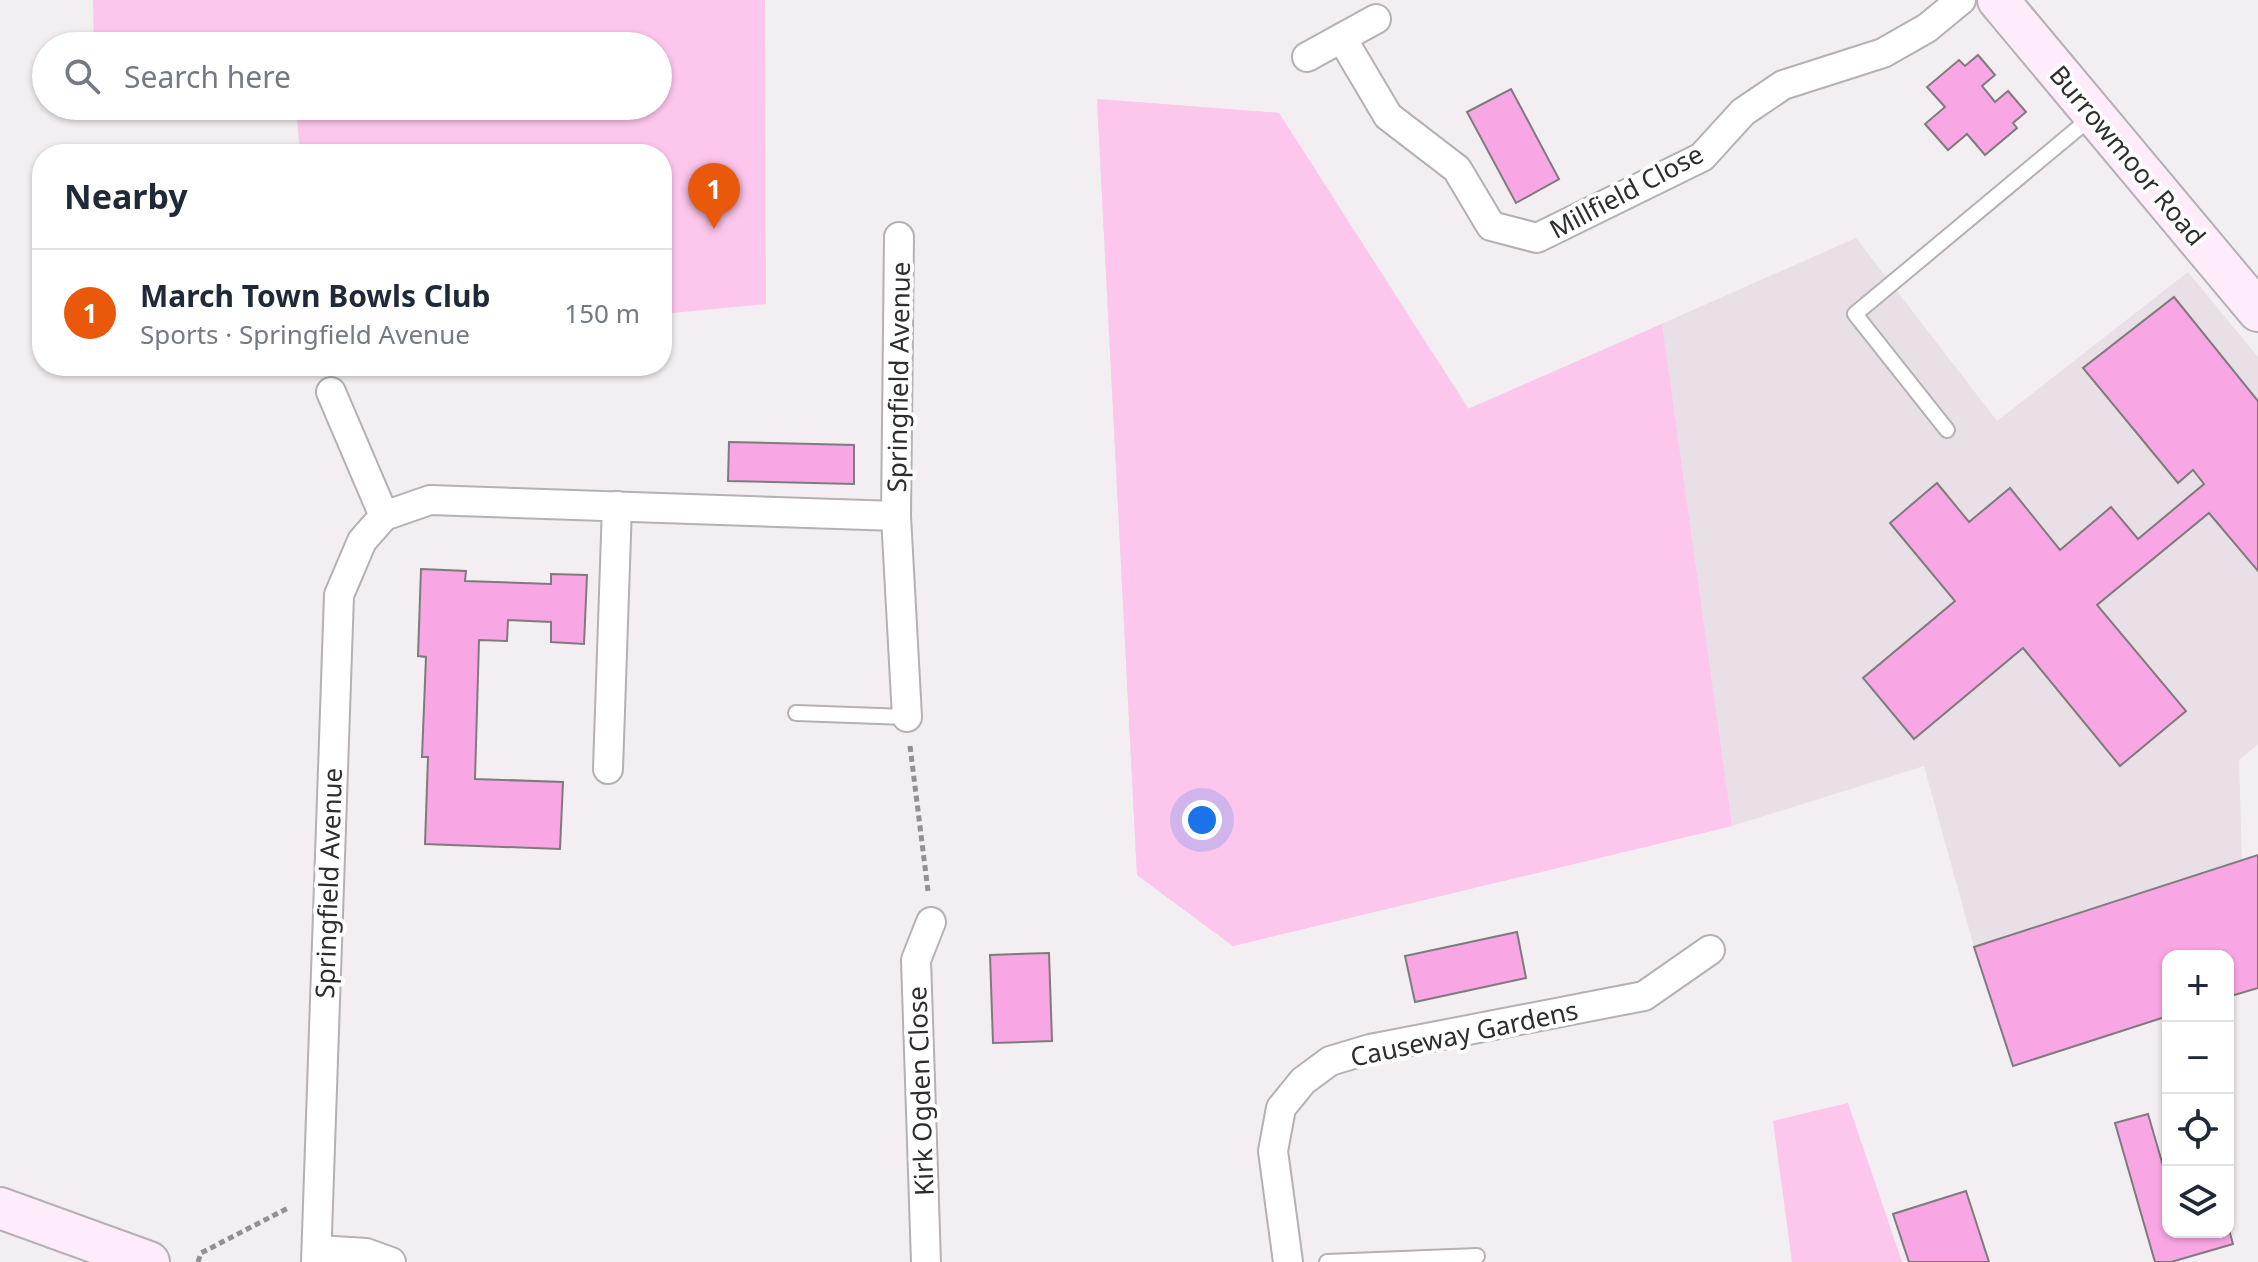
<!DOCTYPE html>
<html lang="en">
<head>
<meta charset="utf-8">
<style>
	:root { --surface:#fff; --page:#f6f6f7; --text:#1f2937; --muted:#747a83; --line:#e0e1e3; --accent:#ea580c }
	body { margin:0; font-family:"Noto Sans",sans-serif; background:var(--page); color:var(--text) }
	.controls { position:absolute; right:24px; bottom:24px; display:grid; overflow:hidden; border-radius:16px; box-shadow:0 2px 6px #0004 }
	.controls button { width:72px; height:72px; display:grid; place-items:center; padding:0; border:0; border-bottom:2px solid var(--line); background:var(--surface); color:var(--text); font:40px sans-serif }
	.you { position:absolute; left:1202px; top:820px; width:28px; height:28px; margin:-20px; border:6px solid #fff; border-radius:50%; background:#1a73e8; box-shadow:0 0 0 12px #1a73e833 }
	.badge { display:grid; place-items:center; width:52px; height:52px; border-radius:50%; background:var(--accent); color:#fff; font-size:26px; font-weight:700 }
	.pin { position:absolute; translate:-50% -66px; filter:drop-shadow(0 2px 4px #0008) }
	.pin::after { content:''; position:absolute; top:42px; width:28px; height:24px; background:inherit; clip-path:polygon(0 0,100% 0,50% 100%) }
	.list { margin:0; padding:0; list-style:none }
	h2 { display:flex; justify-content:space-between; align-items:center; height:104px; margin:0; padding:0 32px; font-size:34px }
	h2 small { font-size:26px; font-weight:400; color:var(--muted) }
	.list li { display:grid; grid-template-columns:52px 1fr auto; gap:24px; align-items:center; box-sizing:border-box; height:128px; padding:0 32px; border-top:2px solid var(--line) }
	.list b { display:block; font-size:30px; white-space:nowrap }
	.list p { margin:0; font-size:26px; white-space:nowrap; color:var(--muted) }
	.list em { font-size:26px; font-style:normal; color:var(--muted) }
	.icon { flex:none; width:44px; height:44px; fill:none; stroke:currentColor; stroke-width:2; stroke-linecap:round; stroke-linejoin:round }
	.map { position:relative; flex:none; width:2258px; height:1262px; overflow:hidden }
	.search { position:absolute; background:var(--surface); box-shadow:0 2px 6px #0004; left:32px; top:32px; width:640px; height:88px; display:flex; align-items:center; gap:20px; box-sizing:border-box; padding:0 28px; border-radius:44px; color:var(--muted); font-size:30px }
	.panel { position:absolute; background:var(--surface); box-shadow:0 2px 6px #0004; left:32px; top:144px; width:640px; height:232px; border-radius:32px }
	.map>svg:first-child { display:block }
	.built { fill:#e9dfe6 }
	.green { fill:#fdc6ed }
	.building { fill:#f9a7e4; stroke:#7e7b7d; stroke-width:2 }
	.lines { fill:none; stroke-linecap:round; stroke-linejoin:round }
	.lane-casing { stroke:#b4b0b3; stroke-width:18 }
	.street-casing { stroke:#b4b0b3; stroke-width:32 }
	.secondary-casing { stroke:#b4b0b3; stroke-width:44 }
	.path { stroke:#929092; stroke-width:5; stroke-dasharray:6 4; stroke-linecap:butt }
	.lane { stroke:#fff; stroke-width:14 }
	.street { stroke:#fff; stroke-width:28 }
	.secondary { stroke:#ffecfa; stroke-width:40 }
	.labels { text-anchor:middle; dominant-baseline:central; stroke-width:8; stroke-linejoin:round; paint-order:stroke }
	.street-label { font-size:26px; fill:#2e2d2e; stroke:#fff }
</style>
</head>
<body>
<div class="map">
<svg width="2258" height="1262" viewBox="0 0 2258 1262">
	<rect width="100%" height="100%" fill="#f2eef1"/>
	<path class="built" d="M1097 99 1279 113 1469 409 1856 238 1997 421 2188 272 2258 357V744L2239 760 2242 860 1974 947 1924 766 1732 826 1233 946 1137 875Z"/>
	<g class="green">
		<path d="M93 0H765L766 304 662 314V154H300L296 106H658V46H94Z"/>
		<path d="M1097 99 1279 113 1468 409 1662 324 1732 826 1233 946 1137 875Z"/>
		<path d="M1848 1103 1902 1262H1792L1773 1121Z"/>
	</g>
	<g class="building">
		<path d="M1978 55 1995 75 1982 86 1995 102 2008 91 2026 112 2013 123 2017 128 1985 155 1967 134 1948 150 1925 124 1945 107 1927 87 1959 60 1965 66Z"/>
		<path d="M1511 89 1559 179 1516 203 1467 112Z"/>
		<path d="M2174 297 2258 401V571L2209 513 2097 605 2186 711 2120 766 2023 648 1914 739 1863 678 1955 601 1890 523 1937 483 1969 522 2010 488 2060 550 2111 507 2138 539 2204 484 2193 470 2178 483 2083 368Z"/>
		<path d="M729 442 854 445V484L728 481Z"/>
		<path d="M421 569 466 571 465 581 551 584V574L587 575 584 644 551 642V622L508 620 507 641 479 640 475 779 563 782 560 849 425 844 428 757H422L426 657 418 656Z"/>
		<path d="M2258 855V988L2228 997V956H2168V1016L2013 1066 1974 947Z"/>
		<path d="M1517 932 1526 978 1415 1002 1405 956Z"/>
		<path d="M1049 953 1052 1041 993 1043 990 955Z"/>
		<path d="M2148 1114 2168 1183V1232H2228V1226L2233 1244 2171 1262H2155L2115 1123Z"/>
		<path d="M1966 1191 1989 1262H1909L1893 1214Z"/>
	</g>
	<g class="lines">
		<g class="lane-casing">
			<g id="lane">
				<path d="M1947 430 1855 314 2094 115"/>
				<path d="M796 713 907 717"/>
				<path d="M1327 1262 1477 1256"/>
			</g>
		</g>
		<g class="street-casing">
			<g id="street">
				<path d="M1343 40 1388 116 1457 169 1491 226 1537 238 1702 157 1743 112 1783 85 1883 53 1927 28 1961 0"/>
				<path d="M1307 57 1376 19"/>
				<path d="M899 237 896 516 907 717"/>
				<path d="M384 516 430 500 896 516"/>
				<path d="M608 769 617 506"/>
				<path d="M318 1250 366 1253 391 1262"/>
				<path d="M316 1262 339 595 362 541 384 516 331 392"/>
				<path d="M926 1262 916 960 931 922"/>
				<path d="M1288 1262 1273 1151 1281 1108 1303 1081 1330 1061 1370 1049 1644 996 1710 950"/>
			</g>
		</g>
		<g class="secondary-casing">
			<g id="secondary">
				<path d="M1998 0 2258 311"/>
				<path d="M0 1208 149 1262"/>
			</g>
		</g>
		<g class="path">
			<path d="M910 746 928 891"/>
			<path d="M198 1262 201 1253 288 1208"/>
		</g>
		<use href="#lane" class="lane"/>
		<use href="#street" class="street"/>
		<use href="#secondary" class="secondary"/>
	</g>
	<g class="labels">
		<g class="street-label">
			<text transform="translate(2128 155) rotate(50)">Burrowmoor Road</text>
			<text transform="translate(1626 191) rotate(-28)">Millfield Close</text>
			<text transform="translate(898 377) rotate(-89)">Springfield Avenue</text>
			<text transform="translate(328 883) rotate(-88)">Springfield Avenue</text>
			<text transform="translate(1464 1033) rotate(-12)">Causeway Gardens</text>
			<text transform="translate(920 1091) rotate(-92)">Kirk Ogden Close</text>
		</g>
	</g>
</svg>
<div class="controls">
<button>+</button>
<button>−</button>
<button><svg class="icon" aria-label="locate" viewBox="0 0 24 24"><circle cx="12" cy="12" r="6"/><path d="M12 2v4M12 18v4M2 12h4M18 12h4"/></svg></button>
<button><svg class="icon" aria-label="layers" viewBox="0 0 24 24"><path d="M12 4l9 5-9 5-9-5zM3 14l9 5 9-5"/></svg></button>
</div>
<div class="you"></div>
<div class="pin badge" style="left:714px;top:229px">1</div>
<div class="search"><svg class="icon" aria-label="search" viewBox="0 0 24 24"><circle cx="10" cy="10" r="6"/><path d="M15 15l6 6"/></svg>Search here</div>
<section class="panel">
<h2>Nearby<small></small></h2>
<ul class="list">
<li><span class="badge">1</span><div><b>March Town Bowls Club</b><p>Sports · Springfield Avenue</p></div><em>150 m</em></li>
</ul>
</section>
</div>
</body>
</html>
